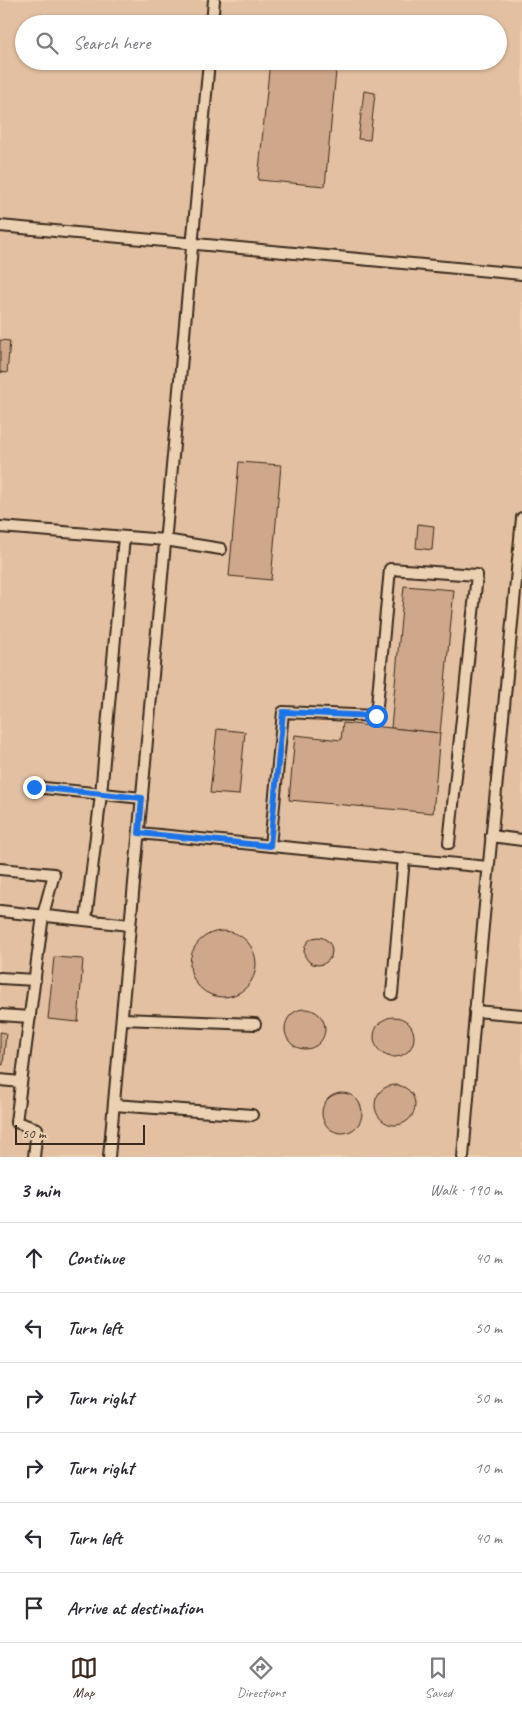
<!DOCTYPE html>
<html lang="en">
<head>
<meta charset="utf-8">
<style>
	:root { --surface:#fff; --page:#f2f2f3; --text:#2b2b33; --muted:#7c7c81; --line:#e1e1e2; --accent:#3b2a1e }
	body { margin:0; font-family:Caveat,sans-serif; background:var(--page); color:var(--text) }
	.scale { position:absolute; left:15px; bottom:12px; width:130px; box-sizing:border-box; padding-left:5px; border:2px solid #3b2a1e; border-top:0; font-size:14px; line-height:18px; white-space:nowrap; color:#3b2a1e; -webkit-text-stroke:4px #ebd1b2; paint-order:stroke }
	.stop { position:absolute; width:15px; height:15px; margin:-11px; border:4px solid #1a73e8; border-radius:50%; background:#fff }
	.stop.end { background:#1a73e8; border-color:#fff; box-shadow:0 1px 5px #0008 }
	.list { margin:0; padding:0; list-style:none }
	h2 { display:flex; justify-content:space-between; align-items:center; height:65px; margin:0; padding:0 20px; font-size:21px }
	h2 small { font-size:16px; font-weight:400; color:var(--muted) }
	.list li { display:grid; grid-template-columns:32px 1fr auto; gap:15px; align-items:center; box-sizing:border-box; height:70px; padding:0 20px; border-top:1px solid var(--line) }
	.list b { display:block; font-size:19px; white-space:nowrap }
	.list em { font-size:16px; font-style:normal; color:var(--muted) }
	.icon { flex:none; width:28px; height:28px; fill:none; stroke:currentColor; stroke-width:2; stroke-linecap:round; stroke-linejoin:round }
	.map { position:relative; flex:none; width:522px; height:1157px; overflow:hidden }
	.search { position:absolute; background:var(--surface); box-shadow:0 1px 4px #0004; left:15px; right:15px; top:15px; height:55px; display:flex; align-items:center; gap:12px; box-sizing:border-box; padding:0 18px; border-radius:28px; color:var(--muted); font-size:19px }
	.sheet { height:485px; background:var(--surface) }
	nav { display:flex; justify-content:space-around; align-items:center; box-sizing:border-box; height:70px; border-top:1px solid var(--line); background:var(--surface); font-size:14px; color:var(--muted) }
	nav a { display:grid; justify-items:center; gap:2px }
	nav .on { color:var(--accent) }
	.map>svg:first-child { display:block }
	.built { fill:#e2c0a1; fill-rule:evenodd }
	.building { fill:#cfa78a; stroke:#3b2a1e }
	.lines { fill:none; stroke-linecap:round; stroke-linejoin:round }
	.service-casing { stroke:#3b2a1e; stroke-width:14 }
	.service { stroke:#ebd1b2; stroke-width:10 }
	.route { stroke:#1a73e8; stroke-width:6 }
</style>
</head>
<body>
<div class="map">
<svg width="522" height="1157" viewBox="0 0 522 1157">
	<rect width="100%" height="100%" fill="#efcfaf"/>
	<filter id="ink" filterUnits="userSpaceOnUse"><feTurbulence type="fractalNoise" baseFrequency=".02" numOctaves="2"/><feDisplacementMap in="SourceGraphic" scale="10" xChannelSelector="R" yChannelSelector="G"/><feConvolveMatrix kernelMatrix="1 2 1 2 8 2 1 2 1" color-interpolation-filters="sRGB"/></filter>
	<g filter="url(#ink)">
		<path class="built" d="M0 0H522V1157H0ZM24 24H498V61H24Z"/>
		<g class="building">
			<path d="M270 61H337L325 186 258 180Z"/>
			<path d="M364 91 375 93 370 140 358 139Z"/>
			<path d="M0 340 10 341 7 373 0 372Z"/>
			<path d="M239 462 281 465 271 580 229 576Z"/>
			<path d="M418 524 434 526 432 550 416 548Z"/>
			<path d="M404 586 454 590 440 733 391 728Z"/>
			<path d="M343 723 440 733 433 813 289 800 295 735 341 740Z"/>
			<path d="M217 729 245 732 239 795 210 793Z"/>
			<circle cx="223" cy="964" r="33"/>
			<circle cx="318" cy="951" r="14"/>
			<path d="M54 957 83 959 78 1022 48 1019Z"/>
			<circle cx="305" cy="1029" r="20"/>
			<circle cx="394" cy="1037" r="20"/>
			<path d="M0 1032 6 1033 3 1065 0 1064Z"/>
			<circle cx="395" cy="1105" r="20"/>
			<circle cx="342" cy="1113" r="20"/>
		</g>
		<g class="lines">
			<g class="service-casing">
				<g id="service">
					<path d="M212 24 214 0"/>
					<path d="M0 226 522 274"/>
					<path d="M0 527 165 540 221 549"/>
					<path d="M34 787 142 798"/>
					<path d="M139 833 488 867"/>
					<path d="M491 836 522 840"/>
					<path d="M270 846 283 712 376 716 390 569 477 575 449 843"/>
					<path d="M0 869 54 874 43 915 16 1122 37 1129 34 1157"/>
					<path d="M0 911 130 925"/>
					<path d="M86 920 101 794 124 537"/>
					<path d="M0 978 35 980"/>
					<path d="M392 994 404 858"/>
					<path d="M475 1011 522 1015"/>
					<path d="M0 1015 30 1017"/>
					<path d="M122 1019 255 1024"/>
					<path d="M0 1080 21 1082"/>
					<path d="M114 1105 252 1115"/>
					<path d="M109 1157 209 61"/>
					<path d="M463 1157 479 968 522 518"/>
				</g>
			</g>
			<use href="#service" class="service"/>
		</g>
	</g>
	<g class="lines" filter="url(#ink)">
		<path class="route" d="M34 787 142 798 139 833 270 846 283 712 376 716"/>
	</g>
</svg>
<div class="scale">50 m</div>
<div class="stop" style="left:376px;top:716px"></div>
<div class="stop end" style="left:34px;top:787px"></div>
<div class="search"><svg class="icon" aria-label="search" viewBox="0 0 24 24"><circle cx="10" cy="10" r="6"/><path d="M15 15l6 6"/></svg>Search here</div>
</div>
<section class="sheet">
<h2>3 min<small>Walk · 190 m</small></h2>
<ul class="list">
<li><svg class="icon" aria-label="ahead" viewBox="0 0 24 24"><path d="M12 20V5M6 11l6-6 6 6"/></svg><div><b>Continue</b></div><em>40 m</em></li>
<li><svg class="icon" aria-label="left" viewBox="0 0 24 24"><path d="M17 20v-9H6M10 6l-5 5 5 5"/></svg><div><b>Turn left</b></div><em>50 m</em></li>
<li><svg class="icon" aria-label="right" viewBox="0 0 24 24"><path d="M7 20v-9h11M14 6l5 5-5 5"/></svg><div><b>Turn right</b></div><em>50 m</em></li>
<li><svg class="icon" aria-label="right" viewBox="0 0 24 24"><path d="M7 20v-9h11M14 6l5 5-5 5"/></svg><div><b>Turn right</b></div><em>10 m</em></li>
<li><svg class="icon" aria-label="left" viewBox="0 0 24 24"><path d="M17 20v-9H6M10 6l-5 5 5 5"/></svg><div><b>Turn left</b></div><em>40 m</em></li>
<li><svg class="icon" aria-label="arrive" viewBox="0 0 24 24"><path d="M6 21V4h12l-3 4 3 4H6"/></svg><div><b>Arrive at destination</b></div></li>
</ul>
</section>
<nav>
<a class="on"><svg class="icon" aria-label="map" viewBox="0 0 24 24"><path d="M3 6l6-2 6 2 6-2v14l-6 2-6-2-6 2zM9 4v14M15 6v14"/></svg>Map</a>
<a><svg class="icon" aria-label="directions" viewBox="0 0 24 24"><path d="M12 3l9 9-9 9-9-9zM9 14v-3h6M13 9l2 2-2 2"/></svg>Directions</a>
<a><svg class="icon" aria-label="saved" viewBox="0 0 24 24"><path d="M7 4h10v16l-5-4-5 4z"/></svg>Saved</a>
</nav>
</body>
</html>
